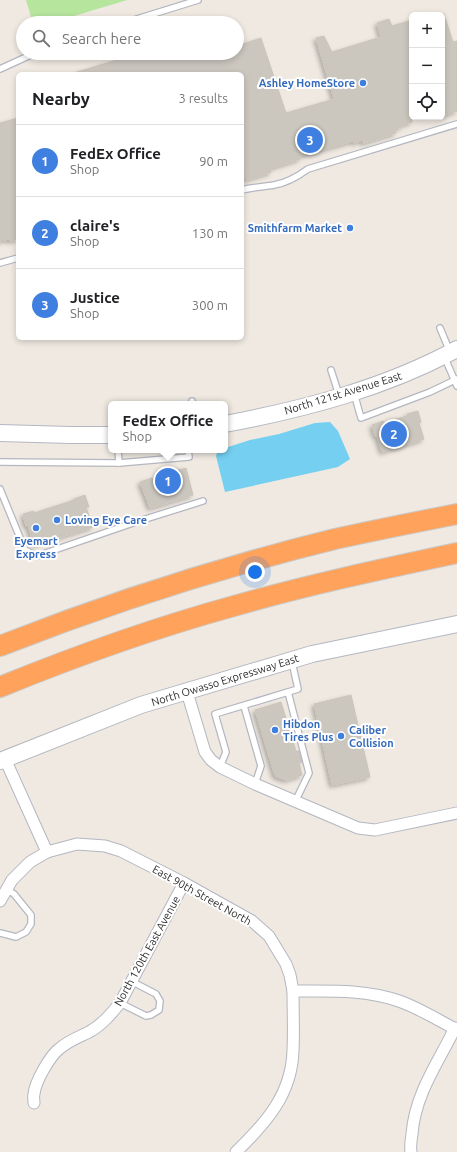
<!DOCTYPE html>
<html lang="en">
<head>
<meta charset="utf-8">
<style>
	:root { --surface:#fff; --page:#f6f6f6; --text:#202124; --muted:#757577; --line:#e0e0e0; --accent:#7c3aed }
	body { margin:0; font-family:Ubuntu,sans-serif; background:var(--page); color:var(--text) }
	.controls { position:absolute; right:12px; top:12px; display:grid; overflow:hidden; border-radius:6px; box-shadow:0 2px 6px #0003 }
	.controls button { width:36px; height:36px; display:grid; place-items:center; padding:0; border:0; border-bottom:1px solid var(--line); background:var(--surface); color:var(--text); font:20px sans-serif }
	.you { position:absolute; left:255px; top:572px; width:14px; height:14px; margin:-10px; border:3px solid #fff; border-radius:50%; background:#1a73e8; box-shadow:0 0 0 6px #1a73e833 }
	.badge { display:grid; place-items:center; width:26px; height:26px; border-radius:50%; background:var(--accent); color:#fff; font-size:13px; font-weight:700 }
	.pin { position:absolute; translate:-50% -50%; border:2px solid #fff; box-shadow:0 1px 4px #0006 }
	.popup { position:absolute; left:108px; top:401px; width:120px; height:52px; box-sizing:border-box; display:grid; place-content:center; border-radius:6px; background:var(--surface); filter:drop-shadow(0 1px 3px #0005); font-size:13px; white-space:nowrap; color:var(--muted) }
	.popup b { font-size:15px; color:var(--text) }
	.popup::after { content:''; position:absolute; left:50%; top:100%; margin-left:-8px; border:8px solid transparent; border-top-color:var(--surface) }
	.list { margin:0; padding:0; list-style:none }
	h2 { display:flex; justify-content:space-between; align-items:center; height:52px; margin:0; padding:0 16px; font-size:17px }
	h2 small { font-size:13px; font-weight:400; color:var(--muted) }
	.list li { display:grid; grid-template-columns:26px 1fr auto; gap:12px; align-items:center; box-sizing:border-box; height:72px; padding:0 16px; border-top:1px solid var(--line) }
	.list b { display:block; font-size:15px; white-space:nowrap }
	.list p { margin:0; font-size:13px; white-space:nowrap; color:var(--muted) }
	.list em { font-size:13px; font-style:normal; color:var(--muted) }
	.icon { flex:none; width:22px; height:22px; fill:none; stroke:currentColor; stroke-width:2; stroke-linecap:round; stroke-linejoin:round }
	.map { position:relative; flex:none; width:457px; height:1152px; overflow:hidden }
	.search { position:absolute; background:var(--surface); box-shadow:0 2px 6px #0003; left:16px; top:16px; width:228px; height:44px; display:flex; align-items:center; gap:10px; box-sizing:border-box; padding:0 14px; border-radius:22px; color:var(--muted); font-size:15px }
	.panel { position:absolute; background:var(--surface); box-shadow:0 2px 6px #0003; left:16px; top:72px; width:228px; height:268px; border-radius:6px }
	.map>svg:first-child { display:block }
	.green { fill:#b6e59e }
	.water { fill:#75cff0 }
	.building { fill:#cbc7bf; stroke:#cbc5ba; filter:url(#shadow) }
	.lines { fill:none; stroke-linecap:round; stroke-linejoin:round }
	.lane-casing { stroke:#b4b7c1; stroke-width:8 }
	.street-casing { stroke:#b4b7c1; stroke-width:13 }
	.secondary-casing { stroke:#b4b7c1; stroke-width:18 }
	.highway-casing { stroke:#c9c9c9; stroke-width:22 }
	.lane { stroke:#fff; stroke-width:5.5 }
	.street { stroke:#fff; stroke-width:11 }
	.secondary { stroke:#fff; stroke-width:16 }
	.highway { stroke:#ffa35c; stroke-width:20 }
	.shop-dot { fill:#3f7fe0; stroke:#fff; stroke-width:1.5 }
	.labels { text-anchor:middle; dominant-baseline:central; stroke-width:4; stroke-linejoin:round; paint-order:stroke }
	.shop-label { font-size:11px; font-weight:bold; fill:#366cbe; stroke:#fff; text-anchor:start }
	.street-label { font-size:11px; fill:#2e2e2e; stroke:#fff }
</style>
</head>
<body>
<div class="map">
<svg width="457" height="1152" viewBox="0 0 457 1152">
	<defs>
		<filter id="shadow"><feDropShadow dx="-2.5" dy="2.5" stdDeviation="2" flood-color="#0004"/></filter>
	</defs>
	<rect width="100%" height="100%" fill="#efe9e1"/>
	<path class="green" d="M26 0H127L51 23H33Z"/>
	<path class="water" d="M330 422 338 431 350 459 338 467 225 492 216 456 218 450H225V448L250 440 279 434 315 423Z"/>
	<g class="building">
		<path d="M442 14H444L453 42 457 41V111L442 116Z"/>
		<path d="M389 19 392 26 412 20V122L401 125 402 127 395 129 396 133 363 143 362 140 354 143 353 141 300 156V159L271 168V172L246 180 243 171H242V74H77V72L140 53H237V46L261 38 286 113 334 99 316 38 324 36 332 52 381 37 377 23Z"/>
		<path d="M18 118V239L10 241 9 239 0 241V123Z"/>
		<path d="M418 411 421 422 419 423 424 439 382 452 377 436H375L372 425 383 421 384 423 407 416V414Z"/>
		<path d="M186 468 193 495 150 508 140 482 152 478V479L175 473V471Z"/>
		<path d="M85 495 89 507H86L93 527 34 545 28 525 26 526 23 514 34 511V513L74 500V499Z"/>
		<path d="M351 695 370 777 332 785 314 704Z"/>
		<path d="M281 702 296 751H299L302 762 299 763 302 775 286 780 275 776 255 710Z"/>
	</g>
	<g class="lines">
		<g class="lane-casing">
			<g id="lane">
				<path d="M124 23 198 0"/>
				<path d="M0 69 35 53"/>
				<path d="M242 190C253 187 263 187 274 185 287 183 297 177 308 169L457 124"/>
				<path d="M0 263 18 258"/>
				<path d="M440 328 450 352"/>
				<path d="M444 356 457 386"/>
				<path d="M331 370 339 395"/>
				<path d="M354 393 361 418 430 392 457 379"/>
				<path d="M192 401V404"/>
				<path d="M118 450 119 463"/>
				<path d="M0 462 119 463 189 457 188 450"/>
				<path d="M0 489 25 550 37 556 136 522 203 501"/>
				<path d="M288 692 309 773 295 802"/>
				<path d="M244 706 261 766 255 784"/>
				<path d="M220 767 226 752 215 714 298 689 292 662"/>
				<path d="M0 933 16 937 26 932 31 924V915L14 894 6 889"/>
				<path d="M120 1003 146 1016 151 1015 159 1010 160 1001 156 994 131 981"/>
			</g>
		</g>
		<g class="street-casing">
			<g id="street">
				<path d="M187 692 205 752 211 760 220 767 255 784 358 828 375 830 457 813"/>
				<path d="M5 759 47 852"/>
				<path d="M0 901 12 880 30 862 47 852 77 844 105 846 121 851 184 883 252 921 269 936 286 964 290 975 293 991C328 991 365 989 399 1001 419 1008 438 1020 457 1030"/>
				<path d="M34 1103C34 1100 33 1097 34 1094 35 1082 50 1056 59 1049 68 1041 79 1037 89 1032 102 1025 111 1014 120 1003L184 883"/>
				<path d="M236 1152C266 1123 292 1094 293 1050 294 1030 293 1011 293 991"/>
				<path d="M411 1152C410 1146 411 1140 412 1134 415 1094 438 1063 455 1028"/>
			</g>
		</g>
		<g class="secondary-casing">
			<g id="secondary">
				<path d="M225 424C305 409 385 388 457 349"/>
				<path d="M0 433 70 435H111"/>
				<path d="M0 761 141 705 312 654 457 624"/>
			</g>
		</g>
		<g class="highway-casing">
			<g id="highway">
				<path d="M0 646C109 603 221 567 335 539 376 530 416 522 457 514"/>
				<path d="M0 687C76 656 154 628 234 606 307 585 382 569 457 553"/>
			</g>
		</g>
		<use href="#lane" class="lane"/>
		<use href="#street" class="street"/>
		<use href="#secondary" class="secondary"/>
		<use href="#highway" class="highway"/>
	</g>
	<g class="shop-dot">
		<circle cx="363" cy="83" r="4"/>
		<circle cx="350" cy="228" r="4"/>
		<circle cx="57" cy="520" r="4"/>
		<circle cx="36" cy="528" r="4"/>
		<circle cx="275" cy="730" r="4"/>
		<circle cx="341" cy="736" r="4"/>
	</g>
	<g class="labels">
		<g class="shop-label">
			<text x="355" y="83" text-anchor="end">Ashley HomeStore</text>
			<text x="342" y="228" text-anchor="end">Smithfarm Market</text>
			<text x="65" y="520">Loving Eye Care</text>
			<text x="36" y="541" text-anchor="middle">Eyemart<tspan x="36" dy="13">Express</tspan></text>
			<text x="283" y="724">Hibdon<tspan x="283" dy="13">Tires Plus</tspan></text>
			<text x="349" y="730">Caliber<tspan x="349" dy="13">Collision</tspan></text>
		</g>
		<g class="street-label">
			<text transform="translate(343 393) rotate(-17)">North 121st Avenue East</text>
			<text transform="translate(225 680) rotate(-17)">North Owasso Expressway East</text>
			<text transform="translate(202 895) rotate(29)">East 90th Street North</text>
			<text transform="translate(147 951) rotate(-61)">North 120th East Avenue</text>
		</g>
	</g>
</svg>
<div class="controls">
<button>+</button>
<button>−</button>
<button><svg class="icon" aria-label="locate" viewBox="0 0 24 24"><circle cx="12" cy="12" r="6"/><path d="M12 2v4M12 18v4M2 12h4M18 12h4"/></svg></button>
</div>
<div class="you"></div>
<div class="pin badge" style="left:168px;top:481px;background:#3f7fe0">1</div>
<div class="popup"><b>FedEx Office</b>Shop</div>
<div class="pin badge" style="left:394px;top:434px;background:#3f7fe0">2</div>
<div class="pin badge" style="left:310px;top:140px;background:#3f7fe0">3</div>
<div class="search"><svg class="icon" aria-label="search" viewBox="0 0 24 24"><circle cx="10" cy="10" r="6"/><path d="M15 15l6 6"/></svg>Search here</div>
<section class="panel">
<h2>Nearby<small>3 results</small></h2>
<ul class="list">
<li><span class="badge" style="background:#3f7fe0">1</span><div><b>FedEx Office</b><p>Shop</p></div><em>90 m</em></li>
<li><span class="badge" style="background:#3f7fe0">2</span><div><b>claire's</b><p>Shop</p></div><em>130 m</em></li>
<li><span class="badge" style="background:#3f7fe0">3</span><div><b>Justice</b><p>Shop</p></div><em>300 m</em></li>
</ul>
</section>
</div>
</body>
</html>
